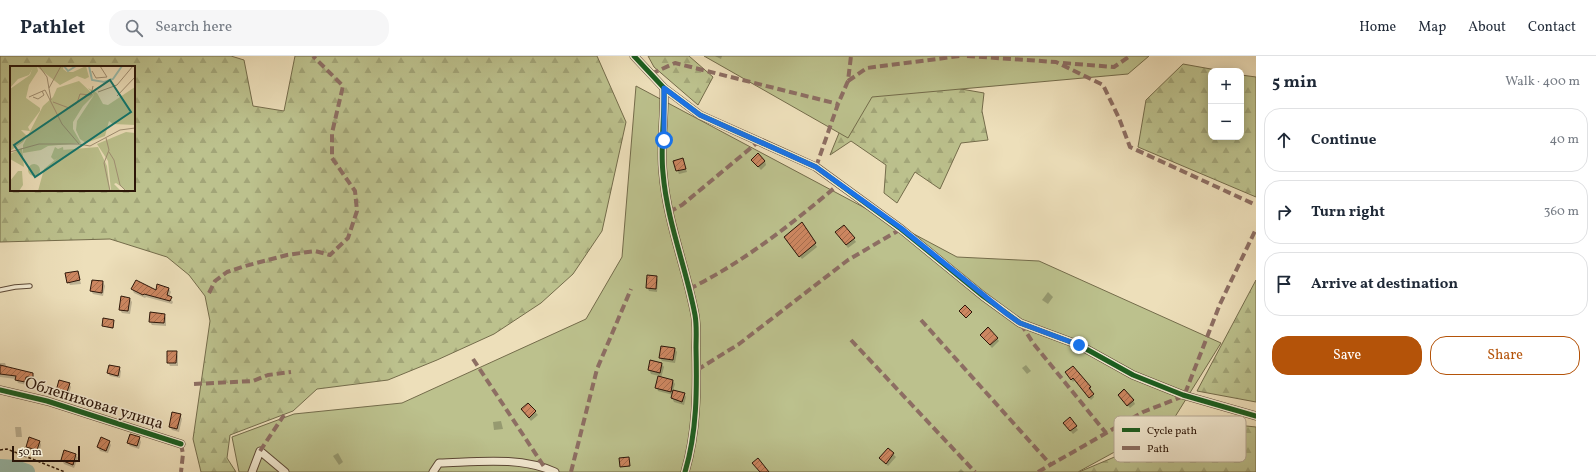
<!DOCTYPE html>
<html lang="en">
<head>
<meta charset="utf-8">
<style>
	:root { --surface:#fff; --page:#f6f6f7; --text:#1f2937; --muted:#747a83; --line:#e0e1e3; --accent:#b45309 }
	body { margin:0; font-family:Vollkorn,serif; background:var(--page); color:var(--text) }
	.controls { position:absolute; right:12px; top:12px; display:grid; overflow:hidden; border-radius:8px; box-shadow:0 2px 10px #0003 }
	.controls button { width:36px; height:36px; display:grid; place-items:center; padding:0; border:0; border-bottom:1px solid var(--line); background:var(--surface); color:var(--text); font:20px sans-serif }
	.scale { position:absolute; left:12px; bottom:10px; width:68px; box-sizing:border-box; padding-left:4px; border:2px solid #2c1609; border-top:0; font-size:11px; line-height:14px; white-space:nowrap; color:#2c1609; -webkit-text-stroke:3px #f3ead2; paint-order:stroke }
	.stop { position:absolute; width:12px; height:12px; margin:-9px; border:3px solid #1a73e8; border-radius:50%; background:#fff }
	.stop.end { background:#1a73e8; border-color:#fff; box-shadow:0 1px 4px #0008 }
	.list { margin:0; padding:0; list-style:none }
	h2 { display:flex; justify-content:space-between; align-items:center; height:52px; margin:0; padding:0 16px; font-size:17px }
	h2 small { font-size:13px; font-weight:400; color:var(--muted) }
	.list li { display:grid; grid-template-columns:26px 1fr auto; gap:12px; align-items:center; box-sizing:border-box; height:64px; margin:0 8px 8px; padding:0 8px; border:1px solid var(--line); border-radius:16px }
	.list b { display:block; font-size:15px; white-space:nowrap }
	.list em { font-size:13px; font-style:normal; color:var(--muted) }
	.actions { display:flex; gap:8px; padding:12px 16px }
	.actions a { flex:1; padding:9px 0; border:1px solid var(--accent); border-radius:16px; text-align:center; font-size:14px; color:var(--accent) }
	.actions .main { background:var(--accent); color:#fff }
	.icon { flex:none; width:22px; height:22px; fill:none; stroke:currentColor; stroke-width:2; stroke-linecap:round; stroke-linejoin:round }
	.map { position:relative; flex:none; width:1256px; height:416px; overflow:hidden }
	header { display:flex; align-items:center; gap:24px; box-sizing:border-box; height:56px; padding:0 20px; background:var(--surface); border-bottom:1px solid var(--line) }
	header strong { font-size:19px }
	nav { display:flex; gap:22px; margin-inline-start:auto; font-size:14px }
	.search { width:280px; height:36px; background:var(--page); display:flex; align-items:center; gap:10px; box-sizing:border-box; padding:0 14px; border-radius:16px; color:var(--muted); font-size:15px }
	main { display:flex }
	aside { flex:1; background:var(--surface) }
	.map>svg:first-child { display:block }
	.forest { fill:url(#forest-firs); stroke:#746c4b; fill-rule:evenodd }
	.green { fill:#bcc18d; stroke:#746c4b }
	.shadow { fill:#0003 }
	.lines { fill:none; stroke-linecap:round; stroke-linejoin:round }
	.river { stroke:#99bdae; stroke-width:16 }
	.building { fill:url(#building-hatch); stroke:#2c1609 }
	.service-casing { stroke:#5c4835; stroke-width:5.5 }
	.minor-casing { stroke:#5c4835; stroke-width:9 }
	.path { stroke:#2c1609; stroke-width:1.5; stroke-dasharray:3 2; stroke-linecap:butt }
	.service { stroke:#f3ead2; stroke-width:3.5 }
	.minor { stroke:#f3ead2; stroke-width:7 }
	.quiet { stroke:#8d6e63; stroke-width:4; stroke-dasharray:8 4; stroke-linecap:butt }
	.cycleway-casing { stroke:#f3ead2; stroke-width:8 }
	.cycleway { stroke:#1b5e20; stroke-width:5 }
	.route { stroke:#1a73e8; stroke-width:5 }
	.labels { text-anchor:middle; dominant-baseline:central; stroke-width:3; stroke-linejoin:round; paint-order:stroke }
	.street-label { font-size:16px; fill:#2c1609; stroke:#f3ead2 }
	.inset-river { fill:none; stroke:#99bdae; stroke-width:2 }
	.inset-road { fill:none; stroke:#a08f73; stroke-width:1 }
	.view { fill:#0f766e; fill-opacity:0.15; stroke:#0f766e; stroke-width:2 }
	.inset-edge { fill:none; stroke:#2c1609; stroke-width:2 }
	.key { fill:#f3ead2; stroke:#b7aa96; stroke-width:1 }
	.key-label { font-size:11px; fill:#2c1609 }
</style>
</head>
<body>
<header>
<strong>Pathlet</strong>
<div class="search"><svg class="icon" aria-label="search" viewBox="0 0 24 24"><circle cx="10" cy="10" r="6"/><path d="M15 15l6 6"/></svg>Search here</div>
<nav><a>Home</a><a>Map</a><a>About</a><a>Contact</a></nav>
</header>
<main>
<div class="map">
<svg width="1256" height="416" viewBox="0 0 1256 416">
	<defs>
		<pattern id="forest-firs" width="22" height="20" patternUnits="userSpaceOnUse"><rect width="22" height="20" fill="#bcc18d"/><path d="M5 1l3.5 6h-7zM16 11l3.5 6h-7z" fill="#a2a578"/></pattern>
		<pattern id="building-hatch" width="6" height="6" patternUnits="userSpaceOnUse"><rect width="6" height="6" fill="#cd8761"/><path d="M-1 1l2-2M0 6l6-6M5 7l2-2" fill="none" stroke="#a76d4e"/></pattern>
	</defs>
	<rect width="100%" height="100%" fill="#eddfba"/>
	<filter id="stains"><feTurbulence type="fractalNoise" baseFrequency=".005" numOctaves="4"/><feColorMatrix values="0 0 0 0 .2 0 0 0 0 .09 0 0 0 0 .02 0 0 0 .5 -.17"/></filter>
	<radialGradient id="worn" r=".72"><stop offset=".6" stop-color="#630" stop-opacity="0"/><stop offset="1" stop-color="#630" stop-opacity=".3"/></radialGradient>
	<g class="forest">
		<path d="M0 0H231L244 4 253 50 284 55 295 0H597L626 66 602 175 573 218 541 247 494 278 437 304 388 324 317 333 293 355 230 379 227 402 236 416H201L193 383 210 265 205 240 189 219 167 201 110 183 0 186ZM11 11H134V134H11Z"/>
		<path d="M648 0H689L713 21 698 49 654 11Z"/>
		<path d="M1183 8 1222 15H1211V81H1241V19L1256 21V141L1138 91 1146 44Z"/>
		<path d="M864 16 984 37 982 55 988 84 961 87 940 133 915 116 897 147 884 137 886 109 851 85 830 99Z"/>
		<path d="M1256 224V346L1197 335Z"/>
		<path d="M1218 367 1256 371V416H1079L1150 386Z"/>
	</g>
	<g class="green">
		<path d="M704 0H1149L1128 18 872 41 848 82Z"/>
		<path d="M636 30 957 201 1039 205 1221 287 1173 364 1078 416H239L232 381 294 358 402 347 586 263 622 201Z"/>
	</g>
	<g class="shadow">
		<path d="M715 0H722L721 3Z"/>
		<path d="M752 104 765 105 766 109 761 114Z"/>
		<path d="M674 106 684 107 687 116 679 118Z"/>
		<path d="M802 168 817 191 802 203 787 184Z"/>
		<path d="M836 176 854 183 856 186 848 192Z"/>
		<path d="M78 216 81 228 70 229 68 226Z"/>
		<path d="M656 221 658 224 657 236 649 235 647 231Z"/>
		<path d="M103 226 105 230 103 240 93 238 91 235Z"/>
		<path d="M132 233 156 235 169 233 171 236 169 241 173 246 172 248 146 241 145 242 134 237Z"/>
		<path d="M1048 236 1053 241 1048 248 1042 244Z"/>
		<path d="M130 243 132 246 130 258 122 257 120 254Z"/>
		<path d="M164 258 166 262V270L152 269 150 266Z"/>
		<path d="M114 265 113 273 103 270Z"/>
		<path d="M981 279 997 282 999 285 992 292Z"/>
		<path d="M675 293 677 296 675 307 662 305 660 302Z"/>
		<path d="M176 296 178 300V310H170L168 306Z"/>
		<path d="M651 305 662 308 664 311 661 322 673 325 675 328 673 335 684 338 686 341 684 349 674 346 672 342 673 339 658 335 657 332 659 320 651 318 649 314Z"/>
		<path d="M0 307H5L7 312 33 318 34 324H28L27 329 18 327 16 323 0 321Z"/>
		<path d="M1026 309 1031 315 1027 318 1022 312Z"/>
		<path d="M119 312 121 315 120 322 110 320 108 317Z"/>
		<path d="M1068 319 1090 331 1094 341 1091 344 1075 324 1073 326Z"/>
		<path d="M69 328 71 331 68 341 59 338 57 335Z"/>
		<path d="M1119 340 1133 344 1135 348 1130 352Z"/>
		<path d="M528 348 538 359 531 365 522 354Z"/>
		<path d="M180 359 182 363 179 376 172 374 170 371Z"/>
		<path d="M501 365 503 373 494 374 493 366Z"/>
		<path d="M1066 370 1076 371 1078 374 1073 378Z"/>
		<path d="M15 371H21L22 381H16Z"/>
		<path d="M139 382 141 386 139 393 130 390 128 387Z"/>
		<path d="M40 386 41 389 39 397 29 394 27 390Z"/>
		<path d="M109 386 111 389 108 397 100 395 98 391Z"/>
		<path d="M888 393 896 401 888 410 880 402Z"/>
		<path d="M338 397 343 406 339 409 333 400Z"/>
		<path d="M76 399 78 402 74 412 64 408 62 404Z"/>
		<path d="M961 413 964 416H958Z"/>
	</g>
	<g class="lines">
		<path class="river" d="M0 411 16 412 27 416"/>
	</g>
	<g class="building">
		<path d="M758 97 765 105 758 111 751 104Z"/>
		<path d="M683 102 686 113 676 115 673 105Z"/>
		<path d="M802 166 816 187 799 201 784 181Z"/>
		<path d="M844 169 855 182 846 189 835 176Z"/>
		<path d="M78 215 80 224 67 227 65 217Z"/>
		<path d="M647 219 657 220 656 233 646 232Z"/>
		<path d="M92 224 103 225 102 237 90 235Z"/>
		<path d="M136 224 156 234 157 228 169 232 167 239 172 241 170 245 144 238 143 239 131 233Z"/>
		<path d="M121 240 130 242 128 255 119 254Z"/>
		<path d="M965 249 972 256 966 262 959 255Z"/>
		<path d="M150 256 165 258 164 267 149 266Z"/>
		<path d="M103 262 114 264 113 272 102 270Z"/>
		<path d="M988 271 998 282 990 289 980 279Z"/>
		<path d="M661 290 675 292 673 304 659 302Z"/>
		<path d="M167 295H177L176 307H167Z"/>
		<path d="M650 304 662 307 660 317 648 314Z"/>
		<path d="M0 309 33 317V321H26L25 326 15 324 16 320 0 318Z"/>
		<path d="M109 309 120 311 118 320 107 317Z"/>
		<path d="M1073 310 1091 331 1089 332 1094 338 1089 342 1073 322 1071 324 1065 316Z"/>
		<path d="M658 320 673 324 671 336 655 332Z"/>
		<path d="M59 324 70 327 66 339 56 335Z"/>
		<path d="M1124 333 1134 344 1127 350 1118 339Z"/>
		<path d="M673 334 685 337 682 346 671 342Z"/>
		<path d="M528 347 536 355 529 362 521 353Z"/>
		<path d="M172 356 181 358 177 373 169 371Z"/>
		<path d="M1070 361 1077 370 1070 375 1063 367Z"/>
		<path d="M130 378 140 381 137 390 127 387Z"/>
		<path d="M29 381 40 385 37 394 26 391Z"/>
		<path d="M101 381 110 385 106 395 97 391Z"/>
		<path d="M888 392 894 397 886 408 879 402Z"/>
		<path d="M64 394 76 398 73 409 61 404Z"/>
		<path d="M629 401 630 410 620 411 619 402Z"/>
		<path d="M758 402 769 416H760L752 407Z"/>
	</g>
	<g class="lines">
		<g class="service-casing">
			<path id="service" d="M0 234 15 231 30 230"/>
		</g>
		<g class="minor-casing">
			<g id="minor">
				<path d="M634 0 664 32C665 60 660 90 663 117 667 166 686 211 695 259 697 270 696 282 696 292 697 334 697 376 685 416"/>
				<path d="M664 32 700 59 816 111 901 173 983 240 1020 267 1079 289 1133 319 1183 339 1256 360"/>
				<path d="M0 334 47 345 181 388"/>
				<path d="M252 416 260 395 285 416"/>
				<path d="M433 416 439 407C476 406 520 400 555 416"/>
			</g>
		</g>
		<path class="path" d="M0 394 7 393 65 416"/>
		<use href="#service" class="service"/>
		<use href="#minor" class="minor"/>
		<g class="quiet">
			<path d="M967 0 1056 6 1103 29 1119 62 1130 91 1256 149"/>
			<path d="M1063 7 1114 11 1130 0"/>
			<path d="M651 18 675 7 838 48"/>
			<path d="M848 25 867 12 960 0"/>
			<path d="M816 111 838 48 848 25 851 0"/>
			<path d="M669 156 682 149 758 86"/>
			<path d="M689 233C744 206 793 167 839 128"/>
			<path d="M209 237 215 225 227 216 245 210 287 199 315 195 330 199 348 182 357 155 355 135 332 102V77L343 30 313 0"/>
			<path d="M921 264 1051 409"/>
			<path d="M1021 268 1033 287 1106 377"/>
			<path d="M851 284 975 416"/>
			<path d="M473 303 545 412"/>
			<path d="M697 314 739 288 848 204 901 173"/>
			<path d="M194 328 253 325 268 319 291 316"/>
			<path d="M181 388 183 398 181 416"/>
			<path d="M260 395 284 359"/>
			<path d="M571 416 597 313 631 233"/>
			<path d="M1038 416 1143 356 1184 340 1220 248 1256 173"/>
		</g>
		<g class="cycleway-casing">
			<g id="cycleway">
				<path d="M634 0 664 32C665 60 660 90 663 117 667 166 686 211 695 259 697 270 696 282 696 292 697 334 697 376 685 416"/>
				<path d="M664 32 700 59 816 111 901 173 983 240 1020 267 1079 289 1133 319 1183 339 1256 360"/>
				<path d="M0 334 47 345 181 388"/>
			</g>
		</g>
		<use href="#cycleway" class="cycleway"/>
	</g>
	<g class="lines">
		<path class="route" d="M664 84V32L700 59 816 111 901 172 1007 258 1020 267 1079 289"/>
	</g>
	<g class="labels">
		<g class="street-label">
			<text transform="translate(94 348) rotate(17)">Облепиховая улица</text>
		</g>
	</g>
	<g transform="translate(10 10)">
		<rect width="125" height="125" fill="#eddfba"/>
		<path d="M23 0H27L28 5 19 19 16 32 30 42V45L18 61 20 65 11 64 17 70 13 76 0 85V23L20 9ZM125 21V59L103 58 99 55 95 70 76 77 70 73 66 64 67 55 84 29 78 22 87 27 93 38 98 39ZM116 66 125 67V125H117L106 117 104 118 111 125H101L98 95 87 78ZM45 81 48 83 53 81 54 89 44 94 41 91ZM12 82 14 101 0 93V88ZM18 104a6 6 0 1 1 12 0a6 6 0 1 1-12 0ZM8 105H12L13 119 9 125H0V115Z" fill="#bcc18d"/>
		<path d="M0 0H24L19 9 8 13 0 22ZM26 0H54L53 3 57 6H63L76 0 79 11 75 13 67 10 50 19ZM69 15 84 29 73 40 63 56V63L71 77 38 80 31 84 13 87V79L33 40 43 31 47 22ZM88 81 97 100 100 125H28L34 103 52 88V84Z" fill="#bcc18d"/>
		<path class="inset-river" d="M54 0 58 5 66 0M79 0 82 14 94 16 103 13 112 0"/>
		<path class="inset-road" d="M29 0 37 11 41 34M82 5 86 12 97 11 90 0M39 22 51 0M88 26 107 19 123 0M107 30 125 11M19 31 35 24 52 58 69 78 80 80 110 64 125 62M23 31 28 33 34 29 32 25M43 36 59 42 67 37 70 28 81 29 83 20M96 72 99 84 94 97 100 125M0 86 29 78H69M99 86 104 94 110 119 116 125"/>
		<path class="view" d="M100 14 121 46 25 111 4 79Z"/>
		<rect width="125" height="125" class="inset-edge"/>
	</g>
	<rect x="1114" y="360" width="132" height="46" rx="6" class="key"/>
	<rect x="1122" y="372" width="18" height="4" fill="#1b5e20"/>
	<rect x="1122" y="390" width="18" height="4" fill="#8d6e63"/>
	<g class="key-label">
		<text x="1147" y="378">Cycle path</text>
		<text x="1147" y="396">Path</text>
	</g>
	<rect width="100%" height="100%" filter="url(#stains)"/>
	<rect width="100%" height="100%" fill="url(#worn)"/>
</svg>
<div class="controls">
<button>+</button>
<button>−</button>
</div>
<div class="scale">50 m</div>
<div class="stop" style="left:664px;top:84px"></div>
<div class="stop end" style="left:1079px;top:289px"></div>
</div>
<aside>
<h2>5 min<small>Walk · 400 m</small></h2>
<ul class="list">
<li><svg class="icon" aria-label="ahead" viewBox="0 0 24 24"><path d="M12 20V5M6 11l6-6 6 6"/></svg><div><b>Continue</b></div><em>40 m</em></li>
<li><svg class="icon" aria-label="right" viewBox="0 0 24 24"><path d="M7 20v-9h11M14 6l5 5-5 5"/></svg><div><b>Turn right</b></div><em>360 m</em></li>
<li><svg class="icon" aria-label="arrive" viewBox="0 0 24 24"><path d="M6 21V4h12l-3 4 3 4H6"/></svg><div><b>Arrive at destination</b></div></li>
</ul>
<div class="actions"><a class="main">Save</a><a>Share</a></div>
</aside>
</main>
</body>
</html>
